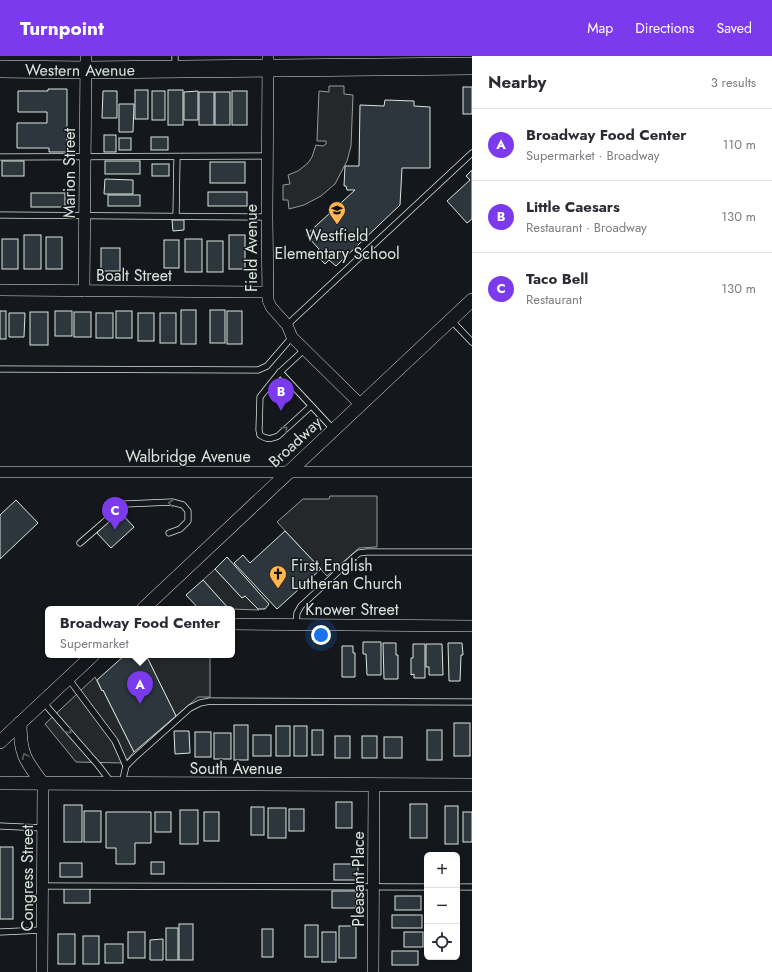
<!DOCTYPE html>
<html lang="en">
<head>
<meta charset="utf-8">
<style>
	:root { --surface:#fff; --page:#f2f2f3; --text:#2b2b33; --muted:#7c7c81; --line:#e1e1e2; --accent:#7c3aed }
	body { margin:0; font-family:Jost,sans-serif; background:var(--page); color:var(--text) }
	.controls { position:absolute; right:12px; bottom:12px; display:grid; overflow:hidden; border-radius:6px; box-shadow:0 2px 10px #0003 }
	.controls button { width:36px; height:36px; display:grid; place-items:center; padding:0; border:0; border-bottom:1px solid var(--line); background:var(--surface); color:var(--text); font:20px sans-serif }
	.you { position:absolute; left:321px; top:579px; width:14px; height:14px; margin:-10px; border:3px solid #fff; border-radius:50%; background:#1a73e8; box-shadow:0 0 0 6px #1a73e833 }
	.badge { display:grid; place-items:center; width:26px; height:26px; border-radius:50%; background:var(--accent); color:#fff; font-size:13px; font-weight:700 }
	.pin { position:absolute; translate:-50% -33px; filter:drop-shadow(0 1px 2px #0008) }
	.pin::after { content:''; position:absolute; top:21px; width:14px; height:12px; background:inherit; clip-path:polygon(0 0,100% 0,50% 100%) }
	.popup { position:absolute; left:45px; top:550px; width:190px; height:52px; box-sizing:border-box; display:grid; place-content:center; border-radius:6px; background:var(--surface); filter:drop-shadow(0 1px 3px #0005); font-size:13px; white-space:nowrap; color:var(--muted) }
	.popup b { font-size:15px; color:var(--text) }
	.popup::after { content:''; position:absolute; left:50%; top:100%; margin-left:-8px; border:8px solid transparent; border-top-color:var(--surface) }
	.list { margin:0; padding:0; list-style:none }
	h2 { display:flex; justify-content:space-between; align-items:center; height:52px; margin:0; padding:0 16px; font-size:17px }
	h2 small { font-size:13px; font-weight:400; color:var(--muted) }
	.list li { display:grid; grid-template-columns:26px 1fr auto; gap:12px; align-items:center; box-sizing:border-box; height:72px; padding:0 16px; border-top:1px solid var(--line) }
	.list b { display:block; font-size:15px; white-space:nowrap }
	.list p { margin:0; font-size:13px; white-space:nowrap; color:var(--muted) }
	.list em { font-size:13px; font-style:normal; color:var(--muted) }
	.icon { flex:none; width:22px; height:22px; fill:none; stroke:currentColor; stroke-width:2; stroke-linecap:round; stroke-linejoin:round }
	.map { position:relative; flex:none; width:472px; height:916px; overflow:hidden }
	header { display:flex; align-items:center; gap:24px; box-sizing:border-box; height:56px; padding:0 20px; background:var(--accent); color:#fff }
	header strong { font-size:19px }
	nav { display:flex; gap:22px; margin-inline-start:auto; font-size:14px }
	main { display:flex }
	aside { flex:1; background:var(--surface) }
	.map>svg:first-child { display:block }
	.parking { fill:#24282b; stroke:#939e99 }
	.building { fill:#2c363c; stroke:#d8e6dc }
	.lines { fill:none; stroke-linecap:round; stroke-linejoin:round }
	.service-casing { stroke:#d8e6dc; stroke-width:7 }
	.minor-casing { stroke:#d8e6dc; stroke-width:12 }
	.tertiary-casing { stroke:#d8e6dc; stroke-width:14 }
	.primary-casing { stroke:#d8e6dc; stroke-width:18 }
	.service { stroke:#14181c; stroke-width:5.5 }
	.minor { stroke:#14181c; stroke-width:11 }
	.tertiary { stroke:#14181c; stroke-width:13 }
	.primary { stroke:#14181c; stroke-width:17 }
	.oneway { stroke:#59605f }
	.labels { text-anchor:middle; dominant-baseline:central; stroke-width:3; stroke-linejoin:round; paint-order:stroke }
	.street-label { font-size:16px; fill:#d8e6dc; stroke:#14181c }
	.poi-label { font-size:16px; fill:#d8e6dc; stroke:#14181c }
</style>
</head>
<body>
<header>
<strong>Turnpoint</strong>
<nav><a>Map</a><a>Directions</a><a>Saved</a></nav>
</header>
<main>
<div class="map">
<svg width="472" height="916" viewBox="0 0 472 916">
	<rect width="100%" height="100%" fill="#14181c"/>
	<g class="parking">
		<path d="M329 30H344V38L353 39 351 90 347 105 335 128 321 140 304 149 289 153 288 144H283V129L290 128 288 119 298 115 308 107 312 101 316 89 323 90 326 88V85H317L319 35 329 36Z"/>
		<path d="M330 440H377V491L359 492 327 520 277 466 303 443H329Z"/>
		<path d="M215 513 242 542 245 540 259 554 229 553 203 524Z"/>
		<path d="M146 599H210V641H198L176 660Z"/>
		<path d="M95 621 102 635 103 634 134 696 124 707 76 706 45 668Z"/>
	</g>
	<g class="building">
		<rect x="463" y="31" width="9" height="27"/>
		<path d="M48 33H67V96H49V92H17V67H47V56H18V35H48Z"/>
		<rect x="135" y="34" width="13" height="29"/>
		<rect x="168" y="34" width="15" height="35"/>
		<path d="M103 35H117V62H102Z"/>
		<rect x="152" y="35" width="13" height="29"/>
		<path d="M198 35V64H184V36Z"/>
		<rect x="232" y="35" width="15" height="34"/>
		<rect x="199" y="36" width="15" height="33"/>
		<rect x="215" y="36" width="15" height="33"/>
		<path d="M385 44 414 45V50L430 51V112H402L400 149 336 210 329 204 325 208 315 198 319 193 306 179 355 134H347L346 130H344L345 110H359L360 49 384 50Z"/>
		<path d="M119 48H134L133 76H119Z"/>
		<rect x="104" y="79" width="12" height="17"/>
		<rect x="151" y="81" width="17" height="13"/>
		<rect x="119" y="82" width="12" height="12"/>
		<rect x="2" y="105" width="22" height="15"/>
		<rect x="105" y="105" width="35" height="13"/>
		<rect x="210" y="106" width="35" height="21"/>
		<rect x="152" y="108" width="17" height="12"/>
		<path d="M472 114V163L467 167 447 145 470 124 466 120Z"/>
		<path d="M105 123 133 124V138H104Z"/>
		<rect x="208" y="136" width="39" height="14"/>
		<rect x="31" y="137" width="34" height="14"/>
		<rect x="108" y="139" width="32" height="11"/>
		<path d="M172 164H184V174L173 175Z"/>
		<rect x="24" y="179" width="17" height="34"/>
		<rect x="229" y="179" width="16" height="34"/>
		<rect x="46" y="181" width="16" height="32"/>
		<rect x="2" y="183" width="16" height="30"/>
		<rect x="185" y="183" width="17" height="33"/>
		<rect x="164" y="184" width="15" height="28"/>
		<rect x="207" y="185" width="16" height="31"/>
		<rect x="101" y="192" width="19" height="23"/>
		<rect x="181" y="254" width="15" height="34"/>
		<rect x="210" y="254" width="15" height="33"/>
		<rect x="0" y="255" width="6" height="28"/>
		<rect x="55" y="255" width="17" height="25"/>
		<rect x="116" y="255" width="16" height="27"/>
		<rect x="227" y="255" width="15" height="33"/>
		<rect x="30" y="256" width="18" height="33"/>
		<rect x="74" y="256" width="17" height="25"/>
		<path d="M9 257H25L24 281H9Z"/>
		<rect x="96" y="257" width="17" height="25"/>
		<rect x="138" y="257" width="16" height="28"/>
		<rect x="160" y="257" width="16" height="30"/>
		<path d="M16 444 38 467 0 503V459Z"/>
		<path d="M119 455 134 471 111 492 97 477Z"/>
		<path d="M285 475 321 513 277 553 234 507 243 499 250 507Z"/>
		<path d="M227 501 269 548 265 553H258L245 540 242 542 215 513Z"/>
		<path d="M203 524 229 553H199L186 539Z"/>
		<path d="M363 586H381V619H367L366 598H363Z"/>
		<path d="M383 587H396V599H398V623H384Z"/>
		<path d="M448 587H462L463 599H461L460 625H449Z"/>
		<path d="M413 588H425V622H414V618L411 619V602H413Z"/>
		<path d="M426 588H442L443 619H429V611H426Z"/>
		<path d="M342 590H353V597H355V621H342Z"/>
		<path d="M125 599H146L176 660 134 696 103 634 102 635 97 624Z"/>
		<rect x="454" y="667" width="16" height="33"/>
		<rect x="234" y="669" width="14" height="35"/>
		<rect x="276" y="670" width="14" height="30"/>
		<rect x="294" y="670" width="13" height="30"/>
		<rect x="312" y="674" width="11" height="25"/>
		<rect x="427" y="674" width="15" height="30"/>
		<path d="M174 675H189L190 697 175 698Z"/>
		<rect x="195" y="676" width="16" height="25"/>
		<rect x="214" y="677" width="17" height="26"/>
		<rect x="253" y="679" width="18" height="21"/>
		<rect x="335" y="680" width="15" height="22"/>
		<rect x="362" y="680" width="15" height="22"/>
		<rect x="384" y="681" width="18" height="21"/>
		<rect x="336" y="746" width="16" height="26"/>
		<rect x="410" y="748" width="17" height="34"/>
		<rect x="64" y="749" width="18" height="37"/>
		<rect x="445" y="750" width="13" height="38"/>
		<rect x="251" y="751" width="13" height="28"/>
		<rect x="268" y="752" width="18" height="30"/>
		<rect x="289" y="753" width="15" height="22"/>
		<rect x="180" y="754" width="18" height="34"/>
		<rect x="84" y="755" width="17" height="31"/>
		<path d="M106 756H151V787H135V808H116V792H106Z"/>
		<rect x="155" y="756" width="16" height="20"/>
		<rect x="204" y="756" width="15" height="29"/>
		<rect x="463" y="756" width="9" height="30"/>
		<rect x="0" y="791" width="13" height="72"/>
		<rect x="151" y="806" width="13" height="12"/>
		<rect x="60" y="807" width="22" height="14"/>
		<rect x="334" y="808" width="24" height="16"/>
		<rect x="64" y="832" width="26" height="15"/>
		<rect x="332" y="835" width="24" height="17"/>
		<rect x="395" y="840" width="26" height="14"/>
		<rect x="392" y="859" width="30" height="13"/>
		<rect x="179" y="868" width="14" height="36"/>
		<rect x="305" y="869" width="13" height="32"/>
		<rect x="339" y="870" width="17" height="32"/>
		<rect x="166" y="872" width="12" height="32"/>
		<rect x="262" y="873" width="11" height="28"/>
		<rect x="128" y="876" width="17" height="26"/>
		<rect x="322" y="876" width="14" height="30"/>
		<rect x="404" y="876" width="19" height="15"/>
		<rect x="58" y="878" width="17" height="30"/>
		<rect x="83" y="880" width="16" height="28"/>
		<path d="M163 883V904H150V884Z"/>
		<rect x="105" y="888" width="18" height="19"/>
		<rect x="392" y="895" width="26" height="14"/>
	</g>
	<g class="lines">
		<g class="service-casing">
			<g id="service">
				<path d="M175 0V12"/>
				<path d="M0 101 268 100"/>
				<path d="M0 159 267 161"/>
				<path d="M176 160 177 101"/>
				<path d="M451 264 472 286"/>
				<path d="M287 269 472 97"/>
				<path d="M305 293 280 316 333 373"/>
				<path d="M0 313 258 314 267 310 292 281"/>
				<path d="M280 316 260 341 259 374 260 379C267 384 271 383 278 380L311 350"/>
				<path d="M80 487 125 448 172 446 183 449 188 455V465L180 473 169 477"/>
				<path d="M296 569 297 557 301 550 354 501 359 497 367 496H472"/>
				<path d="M68 622 115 685 126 710"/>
				<path d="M43 646 98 709 111 726"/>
				<path d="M122 727 126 710 134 702 190 652 200 647 210 645 472 646"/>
				<path d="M0 770 43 772"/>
				<path d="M43 830 427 831"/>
				<path d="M457 831H472"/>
				<path d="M0 876 42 874"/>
			</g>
		</g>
		<g class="minor-casing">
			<g id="minor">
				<path d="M268 0 267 161 268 244 271 251 287 269 292 281 360 348"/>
				<path d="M0 234 267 236"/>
				<path d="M84 235 86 0"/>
				<path d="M0 416H472"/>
				<path d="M232 568 472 570"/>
				<path d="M42 916 43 728"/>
				<path d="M373 916 374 729"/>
			</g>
		</g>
		<g class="tertiary-casing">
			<g id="tertiary">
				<path d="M143 553 472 244"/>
				<path d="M20 667C20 698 25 704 43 728"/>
				<path d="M0 686 93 599"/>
				<path d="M0 727 472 729"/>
			</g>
		</g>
		<g class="primary-casing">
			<g id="primary">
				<path id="s1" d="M0 13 86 14 472 10"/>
			</g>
		</g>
		<use href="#service" class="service"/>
		<use href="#minor" class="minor"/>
		<use href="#tertiary" class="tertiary"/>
		<use href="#primary" class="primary"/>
	</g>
	<defs><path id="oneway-chevron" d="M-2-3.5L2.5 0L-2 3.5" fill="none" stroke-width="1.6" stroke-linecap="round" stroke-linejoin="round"/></defs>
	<g class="oneway">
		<use href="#oneway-chevron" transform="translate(285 373) rotate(-42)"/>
		<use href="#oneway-chevron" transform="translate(171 447) rotate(-174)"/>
		<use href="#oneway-chevron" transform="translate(69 675) rotate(49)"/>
		<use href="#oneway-chevron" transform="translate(25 700) rotate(-114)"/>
	</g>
	<defs>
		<g id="school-pin" transform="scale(0.9)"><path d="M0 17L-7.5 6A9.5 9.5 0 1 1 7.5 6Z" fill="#ffb74d" stroke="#14181c"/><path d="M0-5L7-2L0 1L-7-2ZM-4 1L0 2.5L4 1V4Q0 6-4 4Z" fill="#111"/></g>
		<g id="church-pin" transform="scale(0.9)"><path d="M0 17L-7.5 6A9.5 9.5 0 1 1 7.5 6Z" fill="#ffb74d" stroke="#14181c"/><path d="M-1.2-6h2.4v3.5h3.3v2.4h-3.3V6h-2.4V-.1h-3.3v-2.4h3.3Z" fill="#111"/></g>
	</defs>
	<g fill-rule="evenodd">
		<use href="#school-pin" x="337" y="154"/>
		<use href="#church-pin" x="278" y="518"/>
	</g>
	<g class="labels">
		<g class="street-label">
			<text stroke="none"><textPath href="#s1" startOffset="80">Western Avenue</textPath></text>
			<text transform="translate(69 117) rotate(-90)">Marion Street</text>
			<text transform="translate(251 192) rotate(-90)">Field Avenue</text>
			<text x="134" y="219">Boalt Street</text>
			<text transform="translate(295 386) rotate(-43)">Broadway</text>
			<text x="188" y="400">Walbridge Avenue</text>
			<text x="352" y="553">Knower Street</text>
			<text x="236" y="712">South Avenue</text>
			<text transform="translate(27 822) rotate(-90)">Congress Street</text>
			<text transform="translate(358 823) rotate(-90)">Pleasant Place</text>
		</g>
		<g class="poi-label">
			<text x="337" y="179">Westfield<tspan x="337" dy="18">Elementary School</tspan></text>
			<text x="291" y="509" text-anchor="start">First English<tspan x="291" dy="18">Lutheran Church</tspan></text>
		</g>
	</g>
</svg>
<div class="controls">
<button>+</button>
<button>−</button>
<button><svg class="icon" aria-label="locate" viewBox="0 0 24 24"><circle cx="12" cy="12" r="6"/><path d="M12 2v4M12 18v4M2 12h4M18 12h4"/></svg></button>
</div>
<div class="you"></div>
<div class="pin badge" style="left:140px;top:648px">A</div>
<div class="popup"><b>Broadway Food Center</b>Supermarket</div>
<div class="pin badge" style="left:281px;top:355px">B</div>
<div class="pin badge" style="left:115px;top:474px">C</div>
</div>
<aside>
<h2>Nearby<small>3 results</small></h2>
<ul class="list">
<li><span class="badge">A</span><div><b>Broadway Food Center</b><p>Supermarket · Broadway</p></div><em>110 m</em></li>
<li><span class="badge">B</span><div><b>Little Caesars</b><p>Restaurant · Broadway</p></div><em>130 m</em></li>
<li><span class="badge">C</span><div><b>Taco Bell</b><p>Restaurant</p></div><em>130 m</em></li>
</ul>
</aside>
</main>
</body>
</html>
